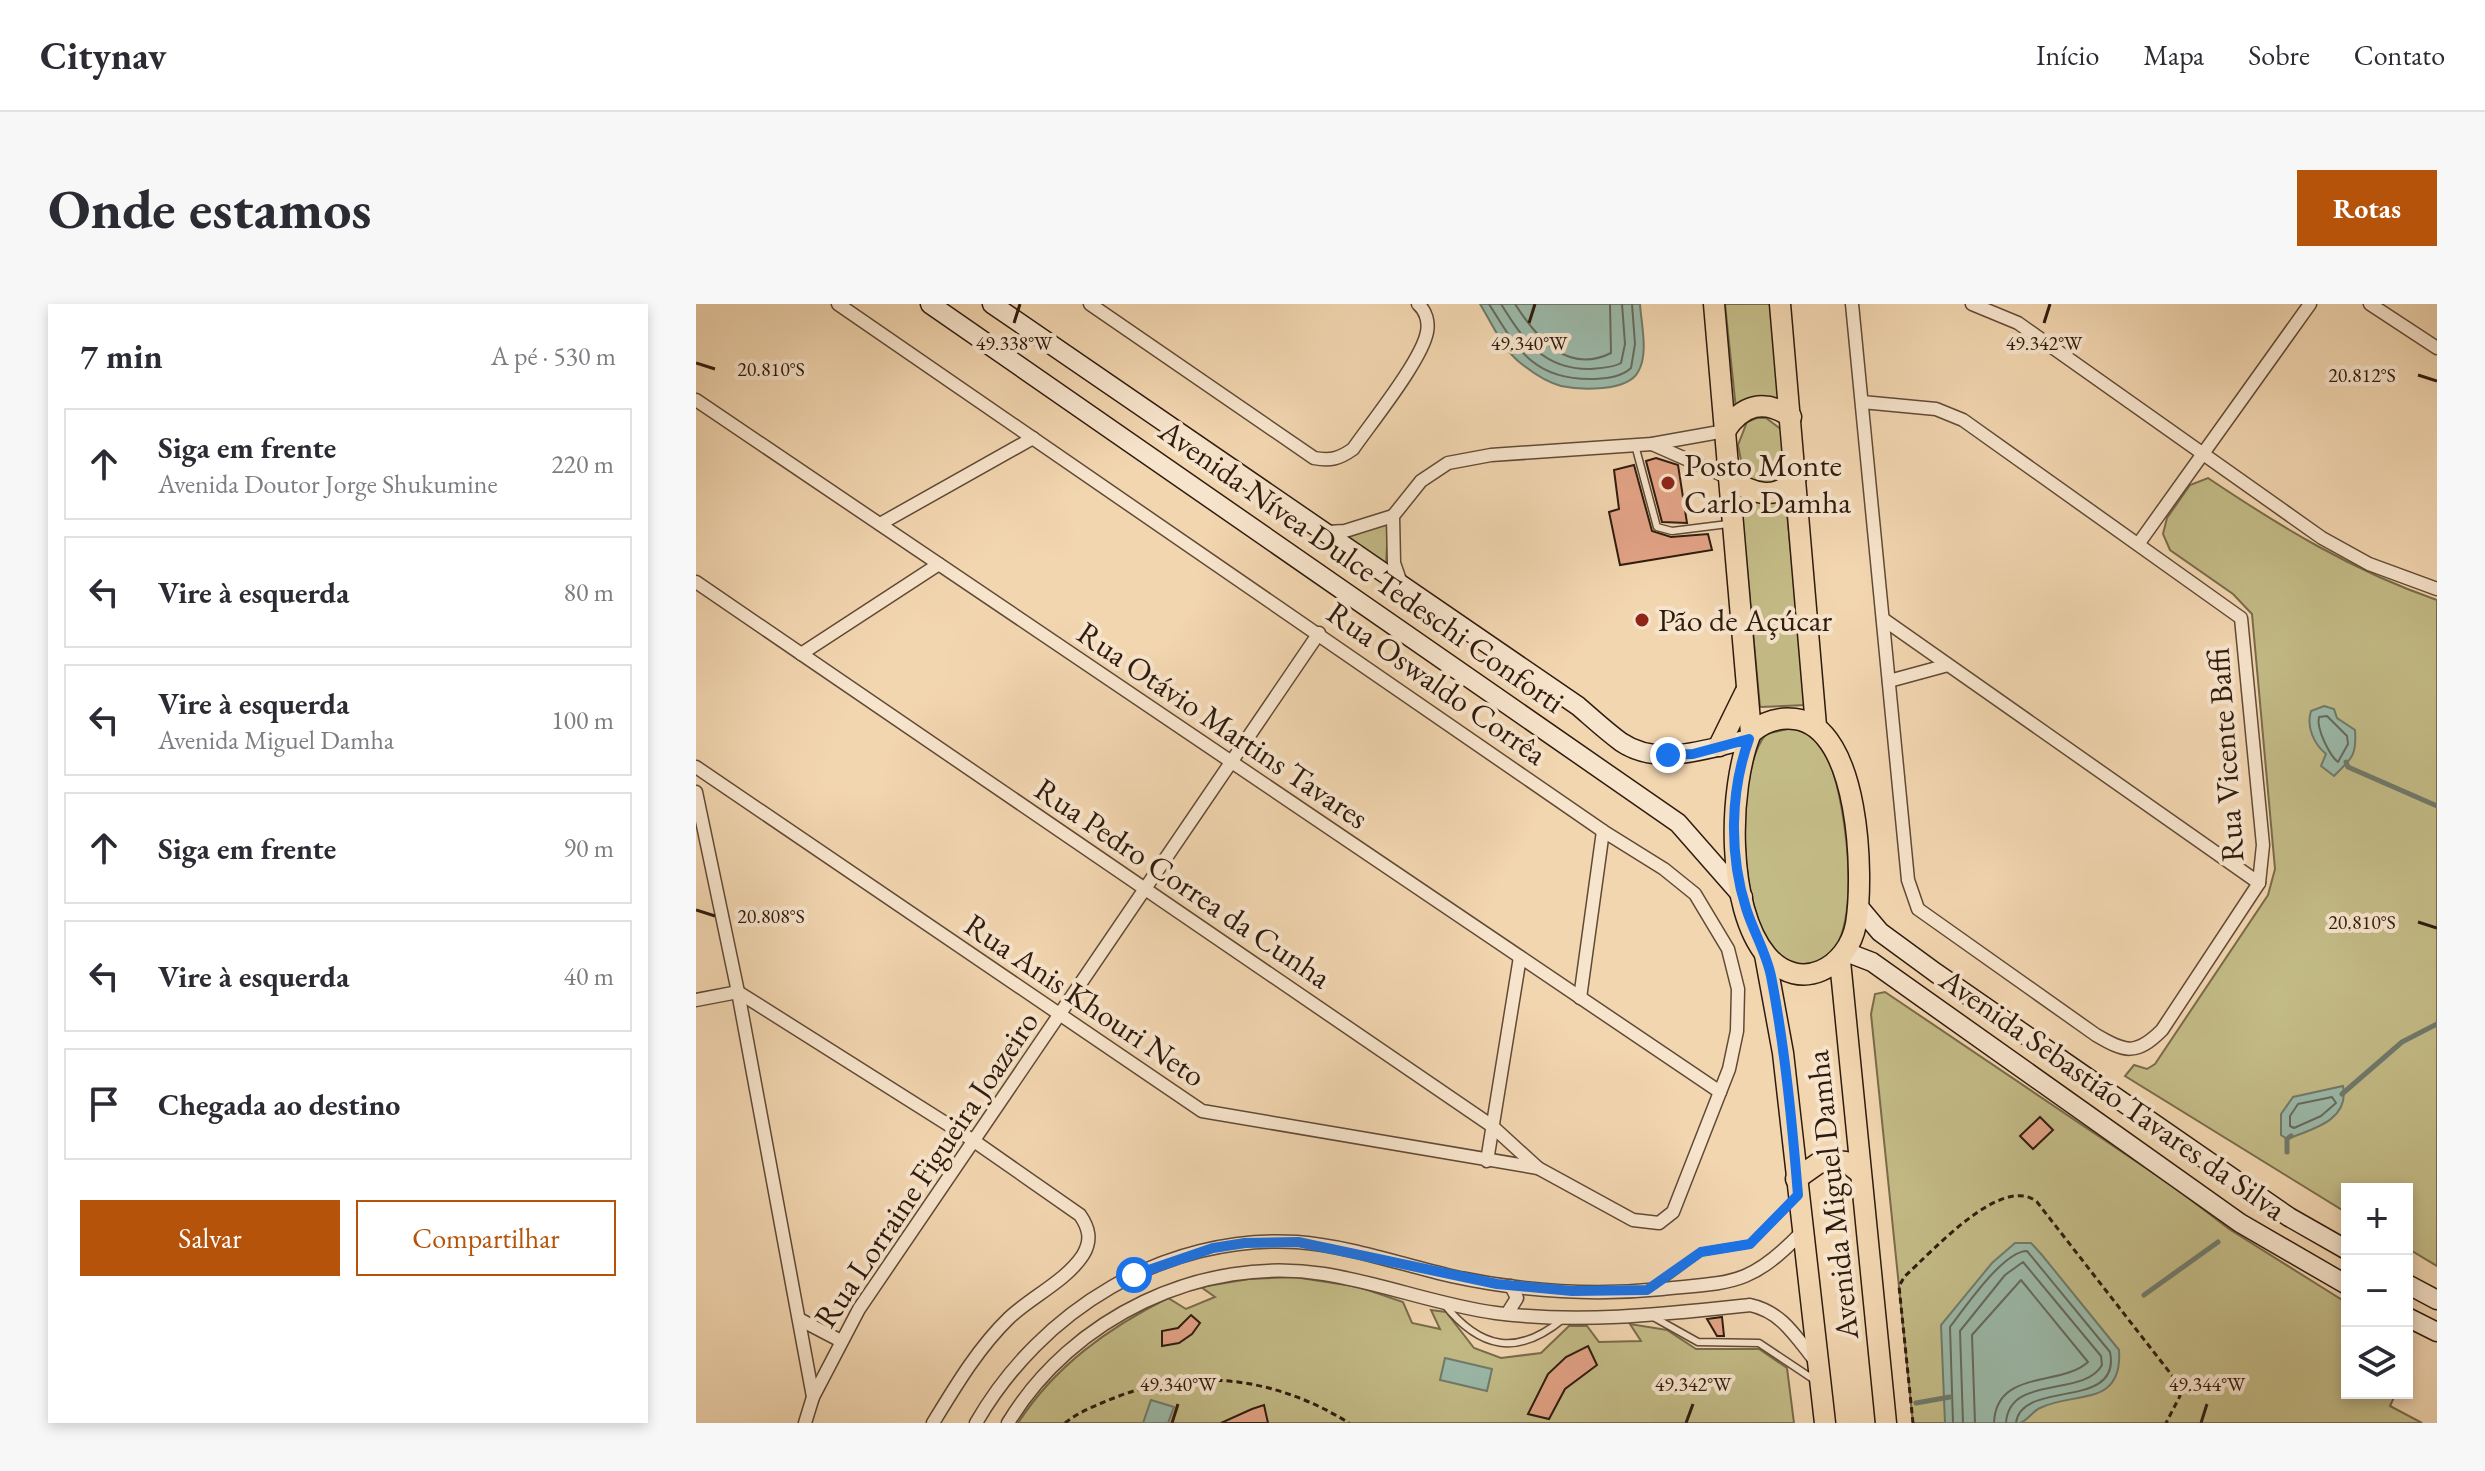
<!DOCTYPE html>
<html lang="pt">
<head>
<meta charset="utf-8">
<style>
	:root { --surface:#fff; --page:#f7f7f7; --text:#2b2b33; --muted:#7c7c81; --line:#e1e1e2; --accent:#b45309 }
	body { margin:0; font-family:"EB Garamond",serif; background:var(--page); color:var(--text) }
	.controls { position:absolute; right:24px; bottom:24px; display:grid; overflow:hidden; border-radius:0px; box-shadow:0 4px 12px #0003 }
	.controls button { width:72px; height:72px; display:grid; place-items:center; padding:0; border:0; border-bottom:2px solid var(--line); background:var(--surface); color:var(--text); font:40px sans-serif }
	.stop { position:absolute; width:24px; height:24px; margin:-18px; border:6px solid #1a73e8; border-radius:50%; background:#fff }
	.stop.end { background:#1a73e8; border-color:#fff; box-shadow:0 2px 8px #0008 }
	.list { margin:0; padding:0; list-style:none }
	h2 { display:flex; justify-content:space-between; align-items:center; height:104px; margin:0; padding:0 32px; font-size:34px }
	h2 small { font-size:26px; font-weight:400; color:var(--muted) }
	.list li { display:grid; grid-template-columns:52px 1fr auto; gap:24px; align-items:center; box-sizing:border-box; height:112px; margin:0 16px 16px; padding:0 16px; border:2px solid var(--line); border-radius:0px }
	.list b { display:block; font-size:30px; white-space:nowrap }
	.list p { margin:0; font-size:26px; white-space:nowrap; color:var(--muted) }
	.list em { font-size:26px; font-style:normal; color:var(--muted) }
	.actions { display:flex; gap:16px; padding:24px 32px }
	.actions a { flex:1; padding:18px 0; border:2px solid var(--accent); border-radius:0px; text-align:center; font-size:28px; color:var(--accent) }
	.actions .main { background:var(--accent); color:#fff }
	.icon { flex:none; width:44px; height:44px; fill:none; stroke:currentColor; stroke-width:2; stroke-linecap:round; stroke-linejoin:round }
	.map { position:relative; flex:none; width:1741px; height:1119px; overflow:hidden; border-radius:0px }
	header { display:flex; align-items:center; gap:48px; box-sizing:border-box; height:112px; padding:0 40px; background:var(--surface); border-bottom:2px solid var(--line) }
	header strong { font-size:38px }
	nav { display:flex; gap:44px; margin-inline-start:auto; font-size:28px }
	.intro { display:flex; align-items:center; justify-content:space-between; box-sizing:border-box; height:192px; padding:0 48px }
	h1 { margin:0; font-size:56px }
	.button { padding:20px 36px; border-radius:0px; background:var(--accent); color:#fff; font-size:28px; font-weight:700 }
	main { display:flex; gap:48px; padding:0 48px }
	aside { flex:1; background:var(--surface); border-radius:0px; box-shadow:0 4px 12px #0003 }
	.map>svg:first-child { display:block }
	.green { fill:#c3bb86; stroke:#796b4a; stroke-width:2 }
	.water { fill:#9bb9a9; stroke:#707a6b; stroke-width:2 }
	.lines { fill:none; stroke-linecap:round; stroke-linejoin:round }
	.shore { stroke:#656a5c; stroke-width:2 }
	.stream { stroke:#707a6b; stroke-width:5 }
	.building { fill:#e3a386; stroke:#2f1b0e; stroke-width:2 }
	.lane-casing { stroke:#604a36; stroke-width:9 }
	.street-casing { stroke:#604a36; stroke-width:15 }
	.secondary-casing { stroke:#2f1b0e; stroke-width:21 }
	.primary-casing { stroke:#2f1b0e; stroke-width:23 }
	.path { stroke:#2f1b0e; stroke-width:3; stroke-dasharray:6 4; stroke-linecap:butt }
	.lane { stroke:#f7e4cc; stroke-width:6 }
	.street { stroke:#f7e4cc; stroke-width:12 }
	.secondary { stroke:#f7e4cc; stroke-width:18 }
	.primary { stroke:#f2d6b0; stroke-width:20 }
	.route { stroke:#1a73e8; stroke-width:10 }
	.ticks { fill:none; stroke:#2f1b0e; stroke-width:3 }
	.poi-dot { fill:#8f2418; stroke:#f7e4cc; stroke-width:3 }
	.labels { text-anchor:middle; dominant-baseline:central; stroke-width:8; stroke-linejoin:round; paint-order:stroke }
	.poi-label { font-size:32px; fill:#2f1b0e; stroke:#f7e4cc; text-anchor:start }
	.street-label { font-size:32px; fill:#2f1b0e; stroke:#f7e4cc }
	.ticks-label { font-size:20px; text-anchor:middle; fill:#2f1b0e; stroke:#f7e4cc; stroke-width:8; stroke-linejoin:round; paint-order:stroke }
</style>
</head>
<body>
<header>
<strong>Citynav</strong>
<nav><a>Início</a><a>Mapa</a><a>Sobre</a><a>Contato</a></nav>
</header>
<div class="intro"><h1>Onde estamos</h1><a class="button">Rotas</a></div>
<main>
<aside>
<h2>7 min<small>A pé · 530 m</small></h2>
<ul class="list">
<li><svg class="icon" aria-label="ahead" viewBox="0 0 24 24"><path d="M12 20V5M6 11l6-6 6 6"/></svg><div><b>Siga em frente</b><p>Avenida Doutor Jorge Shukumine</p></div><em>220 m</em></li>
<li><svg class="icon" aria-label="left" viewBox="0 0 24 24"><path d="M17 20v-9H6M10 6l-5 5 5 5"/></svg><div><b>Vire à esquerda</b></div><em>80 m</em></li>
<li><svg class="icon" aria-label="left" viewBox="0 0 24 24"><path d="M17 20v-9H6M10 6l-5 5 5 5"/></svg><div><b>Vire à esquerda</b><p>Avenida Miguel Damha</p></div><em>100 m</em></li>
<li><svg class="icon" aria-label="ahead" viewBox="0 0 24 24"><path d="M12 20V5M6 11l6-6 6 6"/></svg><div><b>Siga em frente</b></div><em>90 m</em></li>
<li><svg class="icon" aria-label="left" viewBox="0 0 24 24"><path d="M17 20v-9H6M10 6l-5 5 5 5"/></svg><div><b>Vire à esquerda</b></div><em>40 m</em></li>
<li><svg class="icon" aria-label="arrive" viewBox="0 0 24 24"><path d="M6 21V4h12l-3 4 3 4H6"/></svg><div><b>Chegada ao destino</b></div></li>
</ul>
<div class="actions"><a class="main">Salvar</a><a>Compartilhar</a></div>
</aside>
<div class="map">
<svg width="1741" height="1119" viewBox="0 0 1741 1119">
	<rect width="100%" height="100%" fill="#f2d6b0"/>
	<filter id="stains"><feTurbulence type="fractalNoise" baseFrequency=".0025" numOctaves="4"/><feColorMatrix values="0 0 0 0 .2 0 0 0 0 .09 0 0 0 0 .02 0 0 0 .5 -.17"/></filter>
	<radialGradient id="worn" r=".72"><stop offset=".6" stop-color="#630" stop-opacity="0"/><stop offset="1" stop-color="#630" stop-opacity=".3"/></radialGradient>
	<g class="green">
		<path d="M1029 0H1076L1086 102 1040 105Z"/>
		<path d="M1061 114H1070L1086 126 1090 166 1085 176 1066 183 1048 172 1042 141 1051 118Z"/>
		<path d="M1512 174C1585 223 1657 267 1741 296V962L1711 944V885H1651V909L1429 772 1438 761 1451 765 1459 760 1572 591 1579 565 1556 310 1537 290 1474 246 1467 230 1471 214 1494 181Z"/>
		<path d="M1089 188 1110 401 1064 403 1044 192Z"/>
		<path d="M692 219 690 265 646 235Z"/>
		<path d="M1096 424 1114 430C1122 439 1129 449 1134 460 1150 497 1179 679 1099 660 1041 645 1036 470 1070 430Z"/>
		<path d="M1189 688 1478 883 1533 925 1651 999V1089H1700L1694 1102 1726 1119H1217L1175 710 1179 690Z"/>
		<path d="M598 973 663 983 707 998 716 1019 744 1025 735 1006 750 1008 778 1044 805 1054 845 1049 873 1022H891L903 1038 945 1037 934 1020 971 1026 1000 1045H1063L1091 1064 1098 1119H322C359 1062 412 1024 472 994L490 1005 519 993 505 983 553 975Z"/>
	</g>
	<g class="water">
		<path d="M784 0H944C945 19 953 50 942 68 931 88 884 86 865 82 850 78 834 67 822 57 806 43 795 18 784 0Z"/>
		<path d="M1628 402 1638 405 1641 414 1659 426C1661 454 1654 455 1638 472L1625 462 1630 450C1618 440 1610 423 1615 407Z"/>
		<path d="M1647 782C1654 816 1617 825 1591 835L1585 831V810L1597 793Z"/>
		<path d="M1319 939H1335L1346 951 1423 1046C1427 1104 1378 1087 1344 1104 1337 1107 1331 1117 1324 1119 1308 1119 1268 1119 1249 1119L1245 1021 1296 959Z"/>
		<path d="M749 1054 796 1065 791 1087 744 1076Z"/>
		<path d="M455 1096 478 1103 472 1119H447Z"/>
	</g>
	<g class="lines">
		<g class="shore">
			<path d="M793 0C822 47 839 77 899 75 913 74 925 73 935 64L939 40 936 0"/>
			<path d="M805 0C828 37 848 66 895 65 906 64 916 64 925 59L929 40 926 0"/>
			<path d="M819 0C840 33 871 71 915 49L914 0"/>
			<path d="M1631 412 1651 432 1652 440 1642 458C1634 452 1620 425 1623 413Z"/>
			<path d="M1636 793 1640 799 1625 812 1598 824 1594 822V812L1602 800Z"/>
			<path d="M1257 1119 1254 1023C1268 1005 1307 947 1331 947L1414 1048C1426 1107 1325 1075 1320 1119"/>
			<path d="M1267 1119 1264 1027 1309 971 1327 958 1405 1052 1406 1061C1388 1094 1313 1070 1310 1119"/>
			<path d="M1279 1119 1276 1031 1325 976 1392 1058C1365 1083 1300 1065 1298 1119"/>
		</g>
		<g class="stream">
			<path d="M1650 458 1652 463 1741 502"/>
			<path d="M1646 790 1706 738 1741 720"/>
			<path d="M1591 848V835L1595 832"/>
			<path d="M1448 991 1522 938"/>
			<path d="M1220 1099 1254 1093"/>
		</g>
	</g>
	<g class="building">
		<path d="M960 154 982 161 991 219 966 218 950 157Z"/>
		<path d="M938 161 956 227 975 233 1012 230 1016 246 924 261 913 208 923 205 918 166Z"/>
		<path d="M1344 813 1357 826 1337 845 1324 832Z"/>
		<path d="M495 1011 504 1019 496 1030 483 1039 466 1042V1027L482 1024Z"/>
		<path d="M1026 1013 1028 1032H1021L1011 1015Z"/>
		<path d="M892 1042 901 1061 869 1085 853 1115 832 1110 852 1070 870 1053Z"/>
		<path d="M568 1101 572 1119H525L556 1105Z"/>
	</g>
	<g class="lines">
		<g class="lane-casing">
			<g id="lane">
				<path d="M939 141 961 223 976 227 1032 220"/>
				<path d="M959 982 1005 948 1054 940 1099 894"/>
				<path d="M748 1000C784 1045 821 1053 867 1015"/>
				<path d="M959 1014 1002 1038 1063 1039 1117 1075"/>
			</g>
		</g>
		<g class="street-casing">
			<g id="street">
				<path d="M394 0 618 154C634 157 643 155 657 145 675 119 726 56 731 28 733 18 730 7 722 0"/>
				<path d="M1156 0 1212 576 1222 605 1400 731C1429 748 1440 752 1466 726L1563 579 1567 541 1545 314 1267 116 1240 105 1166 98"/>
				<path d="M1276 0 1322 19 1626 234 1673 260 1741 285"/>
				<path d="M1674 0 1741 44"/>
				<path d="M0 96 1024 788"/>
				<path d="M956 140 1033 174"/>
				<path d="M184 220 337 134"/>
				<path d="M631 228 649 227 697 212"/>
				<path d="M1443 239 1614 0"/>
				<path d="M0 278 796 822 842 864 937 916 963 919 977 908 1033 765 1041 727 1042 685 1032 645 999 590 968 565 907 527 142 0"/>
				<path d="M705 279 698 259 697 212 725 177 752 159 795 151 956 140 1029 127"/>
				<path d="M1187 315 1563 579"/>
				<path d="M105 350 243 260"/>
				<path d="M1193 377 1252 361"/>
				<path d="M0 463 506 807 842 864"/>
				<path d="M0 488 42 688 117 1093"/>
				<path d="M884 694 907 527"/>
				<path d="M0 696 42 688 278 837 384 911C393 924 396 936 387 951 370 977 335 993 313 1014 282 1044 259 1083 237 1119"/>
				<path d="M791 857 824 653"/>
				<path d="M811 1010 821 994 815 982"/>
				<path d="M103 1015 145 1037"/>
				<path d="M109 1119 117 1093 163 1005 623 329"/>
				<path d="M280 1119C345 1006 469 930 601 938 653 942 704 960 755 972 824 987 896 992 966 985 1037 978 1054 982 1106 928"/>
				<path d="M312 1119C376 1013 506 951 628 970 686 979 741 1001 800 1009 884 1020 970 1010 1054 1001 1087 1008 1101 1035 1121 1059"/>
			</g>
		</g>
		<g class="secondary-casing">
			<g id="secondary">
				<path d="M234 0 982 519 1047 593"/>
				<path d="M296 0 882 402C896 414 910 427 925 438 963 464 1013 444 1053 435"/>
				<path d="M1163 603 1184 628 1240 669 1593 913 1651 946"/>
				<path d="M1150 648 1176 658 1544 919 1651 981"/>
				<path d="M1711 980 1741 996"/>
				<path d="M1711 1013 1741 1028"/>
			</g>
		</g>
		<g class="primary-casing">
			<g id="primary">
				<path d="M1018 0 1055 429C1032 484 1030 604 1071 652 1104 690 1152 664 1160 620 1168 572 1164 423 1099 415 1082 413 1067 418 1055 429"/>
				<path d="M1084 0 1120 422"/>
				<path d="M1029 127C1046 101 1068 94 1095 113"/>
				<path d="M1033 174C1056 190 1083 199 1101 171"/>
				<path d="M1023 442 1049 389"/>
				<path d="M1069 651 1087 749 1129 1119"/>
				<path d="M1144 657 1190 1119"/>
				<path d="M1100 875 1127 856 1150 858 1164 869"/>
			</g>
		</g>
		<g class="path">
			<path d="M369 1119C384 1107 401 1101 418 1094 498 1062 581 1074 653 1119"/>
			<path d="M1217 1119 1203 982 1209 972C1236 948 1306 869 1341 898L1478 1074 1484 1092 1470 1119"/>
		</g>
		<use href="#lane" class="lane"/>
		<use href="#street" class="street"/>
		<use href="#secondary" class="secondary"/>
		<use href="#primary" class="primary"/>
	</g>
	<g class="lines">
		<path class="route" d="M438 971 517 944 549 939 602 938 801 980 876 987 951 986 1005 948 1054 940 1102 891C1096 818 1089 744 1075 672 1070 648 1057 627 1050 604 1033 550 1034 488 1053 435L997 450 972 451"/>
	</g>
	<path class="ticks" d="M318 19 324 0M833 19 839 0M1348 19 1354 0M0 59 19 65M1722 71 1741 77M0 606 19 612M1722 618 1741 624M476 1119 482 1100M990 1119 997 1100M1505 1119 1511 1100"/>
	<g class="poi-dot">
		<circle cx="972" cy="179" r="8"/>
		<circle cx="946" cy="316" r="8"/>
	</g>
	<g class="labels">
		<g class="poi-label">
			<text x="988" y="161">Posto Monte<tspan x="988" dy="37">Carlo Damha</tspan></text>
			<text x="962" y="316">Pão de Açúcar</text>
		</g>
		<g class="street-label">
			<text transform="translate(666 262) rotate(35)">Avenida Nívea Dulce Tedeschi Conforti</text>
			<text transform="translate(741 379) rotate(35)">Rua Oswaldo Corrêa</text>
			<text transform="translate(527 421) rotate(34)">Rua Otávio Martins Tavares</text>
			<text transform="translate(1529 451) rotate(-94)">Rua Vicente Baffi</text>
			<text transform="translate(487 579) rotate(34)">Rua Pedro Correa da Cunha</text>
			<text transform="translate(389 696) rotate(34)">Rua Anis Khouri Neto</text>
			<text transform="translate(1417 790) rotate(35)">Avenida Sebastião Tavares da Silva</text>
			<text transform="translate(230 865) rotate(-56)">Rua Lorraine Figueira Joazeiro</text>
			<text transform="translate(1136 891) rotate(-96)">Avenida Miguel Damha</text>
		</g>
	</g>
	<g class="ticks-label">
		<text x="318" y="46">49.338°W</text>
		<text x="833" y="46">49.340°W</text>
		<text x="1348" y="46">49.342°W</text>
		<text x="75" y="72">20.810°S</text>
		<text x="1666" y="78">20.812°S</text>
		<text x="75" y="619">20.808°S</text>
		<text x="1666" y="625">20.810°S</text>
		<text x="482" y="1087">49.340°W</text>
		<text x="997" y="1087">49.342°W</text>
		<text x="1511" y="1087">49.344°W</text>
	</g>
	<rect width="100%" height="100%" filter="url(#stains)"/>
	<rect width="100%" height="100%" fill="url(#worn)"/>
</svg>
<div class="controls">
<button>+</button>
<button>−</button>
<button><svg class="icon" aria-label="layers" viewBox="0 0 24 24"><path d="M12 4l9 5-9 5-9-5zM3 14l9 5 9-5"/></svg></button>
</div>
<div class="stop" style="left:438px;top:971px"></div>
<div class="stop end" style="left:972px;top:451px"></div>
</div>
</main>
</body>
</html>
